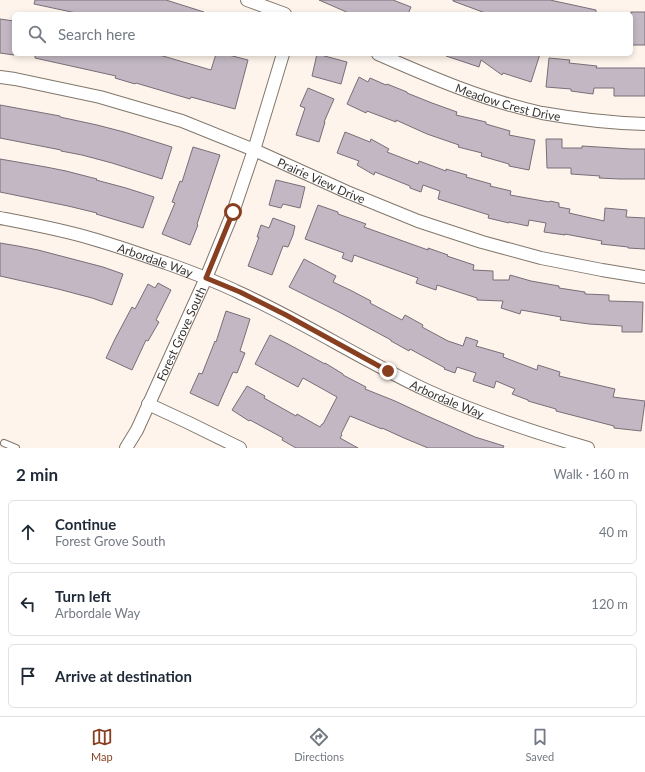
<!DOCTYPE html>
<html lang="en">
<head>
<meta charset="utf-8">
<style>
	:root { --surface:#fff; --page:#f6f6f7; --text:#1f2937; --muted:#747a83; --line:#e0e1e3; --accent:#873f20 }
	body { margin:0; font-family:Lato,sans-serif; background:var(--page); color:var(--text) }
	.stop { position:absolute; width:12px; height:12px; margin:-9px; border:3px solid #873f20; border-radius:50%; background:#fff }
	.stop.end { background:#873f20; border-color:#fff; box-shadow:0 1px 4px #0008 }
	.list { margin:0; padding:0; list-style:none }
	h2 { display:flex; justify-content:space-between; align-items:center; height:52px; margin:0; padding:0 16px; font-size:17px }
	h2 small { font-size:13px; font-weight:400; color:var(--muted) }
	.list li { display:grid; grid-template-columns:26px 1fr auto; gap:12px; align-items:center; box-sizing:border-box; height:64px; margin:0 8px 8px; padding:0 8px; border:1px solid var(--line); border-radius:6px }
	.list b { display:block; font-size:15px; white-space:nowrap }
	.list p { margin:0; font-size:13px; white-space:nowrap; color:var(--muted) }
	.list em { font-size:13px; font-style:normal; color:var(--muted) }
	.icon { flex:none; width:22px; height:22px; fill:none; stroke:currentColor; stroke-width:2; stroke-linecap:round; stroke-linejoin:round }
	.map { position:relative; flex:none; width:645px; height:448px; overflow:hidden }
	.search { position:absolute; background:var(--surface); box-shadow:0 2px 6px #0003; left:12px; right:12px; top:12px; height:44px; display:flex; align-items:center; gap:10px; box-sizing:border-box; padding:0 14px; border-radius:6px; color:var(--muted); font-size:15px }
	.sheet { height:268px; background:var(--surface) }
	nav { display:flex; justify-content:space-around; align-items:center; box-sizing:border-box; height:56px; border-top:1px solid var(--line); background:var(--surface); font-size:11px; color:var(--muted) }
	nav a { display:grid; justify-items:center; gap:2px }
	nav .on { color:var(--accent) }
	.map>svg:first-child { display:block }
	.building { fill:#c2b7c2; stroke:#786e78 }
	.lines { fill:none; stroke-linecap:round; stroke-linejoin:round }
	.service-casing { stroke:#81776c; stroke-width:8 }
	.minor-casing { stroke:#81776c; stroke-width:14 }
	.service { stroke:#fff; stroke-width:6 }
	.minor { stroke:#fff; stroke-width:12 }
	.route { stroke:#873f20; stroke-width:5 }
	.labels { text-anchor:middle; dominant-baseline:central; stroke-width:4; stroke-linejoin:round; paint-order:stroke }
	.street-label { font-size:12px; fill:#37322e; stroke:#fef4eb }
</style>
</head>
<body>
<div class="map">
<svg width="645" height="448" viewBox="0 0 645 448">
	<rect width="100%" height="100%" fill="#fef4eb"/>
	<g class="building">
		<path d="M35 0H166L204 12V14H81L34 4Z"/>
		<path d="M319 0H393L411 7 408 14H351Z"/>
		<path d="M453 0H550L596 10V14H488L453 1Z"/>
		<rect x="631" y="12" width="14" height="33"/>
		<path d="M0 19 14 21V55L0 53Z"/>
		<path d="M35 54H156L211 70 216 54H225L248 60 235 109 191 97 190 99 136 83 135 84 115 78 116 76 35 58Z"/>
		<path d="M317 54 347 62 341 84 312 76Z"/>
		<path d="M446 54H540L531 82 503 73 502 75 481 60 479 67 446 56Z"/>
		<path d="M549 58 570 60 569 63 597 66 596 68H645V96H614V88H594L593 94 571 91V89L546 87Z"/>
		<path d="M359 77 368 82 370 78 386 85 387 84 407 92V93L432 103 457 112 456 115 486 122V124L510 131 509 135 535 140 529 170 509 166V164L481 156 482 153 458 147 459 145 427 134 396 120V122L367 111 366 113 347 104Z"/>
		<path d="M308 88 334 99 324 122H325L319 142 296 135 305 108 300 106Z"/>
		<path d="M0 105 60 116V117L97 125 124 132 172 147 162 179 112 163 82 155 61 151V150L0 138Z"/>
		<path d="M345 132 370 142 371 139 389 149 387 152 418 164 419 161 446 171V169L467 175 466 177 491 184 490 186 511 191 510 195 549 202 550 201 559 203V207L570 209 569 213 604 221 605 208 627 210 626 217 645 218V249L628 248V247L601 244 602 241 565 234V235L544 232 546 223 529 220 528 226 509 222V223L488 218 489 215 438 199 440 191 423 185 421 192 410 188V186L375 172 374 175 357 165 359 161 337 153Z"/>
		<path d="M546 139H562V148H582V146L631 149H645V179H620L599 178 600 176 571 174V168H547Z"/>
		<path d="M193 147 220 155 197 224 198 225 190 245 162 234 175 203 172 202 180 181 182 182Z"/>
		<path d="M0 159 46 167 66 171 97 179 96 180 126 188 154 197 143 228 96 214 97 213 68 206 0 192Z"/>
		<path d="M276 180 305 187 300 208 283 204 281 208 269 205Z"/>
		<path d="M318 205 338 212V214L366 224 364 227 428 250V248L448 255 447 256 474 265 473 270 493 271V280H509L510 275 531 281 559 286V288L585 292V294L609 295V301L643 302 642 332H622V326L589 324 560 320 561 317 521 310 520 314 501 308 503 301 477 300V298L437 285 436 290 416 283 418 278 354 255 352 262 342 258 344 253 305 239Z"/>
		<path d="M273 218 295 226 293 235 288 247 283 246 272 275 248 266 259 237H257L261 225 269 228Z"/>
		<path d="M0 243 18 246 38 250 103 267 123 274 112 305 92 298 58 289 0 276Z"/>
		<path d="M304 259 336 276 333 282 350 290 371 301 370 303 402 320 405 315 423 325 422 327 448 341 463 346 466 337 478 341 476 346 504 354 503 357 537 370 538 365 560 372 559 376 615 389 613 397 645 401 641 431 614 428V426L556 411V409L528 401V400L512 394 515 389 496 381 494 388 473 381 476 373 457 367 455 373 444 369 445 368 410 349 409 351 391 341V340L339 312 289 287Z"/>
		<path d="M158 283 171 290 156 320 159 322 148 341 146 340 132 370 106 358 115 339 132 307 135 309 148 284 155 288Z"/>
		<path d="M226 311 250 319 240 351 245 353 237 373 233 372 218 406 190 393 199 373 202 374 215 341 216 342Z"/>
		<path d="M270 335 288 344 325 364V363L343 374V375L366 387 365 389 395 401 425 415 475 437 504 446 503 448H428L404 438 382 428V429L350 416 341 434 342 435 340 438 358 448H296L282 440 283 438 250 420 249 421 232 410 247 386 265 396 264 398 296 416 297 414 320 427 322 424H323L337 397 303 378 298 387 255 364Z"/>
	</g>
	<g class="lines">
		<g class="service-casing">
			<path id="service" d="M4 443 16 448"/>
		</g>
		<g class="minor-casing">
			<g id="minor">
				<path d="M247 0 285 14"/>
				<path id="s1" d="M378 54C430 77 486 101 542 113 576 119 610 123 645 124"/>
				<path id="s2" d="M0 77 15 79 100 97 182 121 254 150 347 192 418 221 482 242 541 258 602 270 645 277"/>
				<path id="s3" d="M0 218C31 224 63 230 93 239 118 246 142 255 166 263 191 272 216 281 240 293 304 322 362 360 426 390 478 414 533 432 588 448"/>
				<path d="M148 404 187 422 240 448"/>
				<path id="s4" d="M126 448 137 430 206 278 233 212 254 150 283 54"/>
			</g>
		</g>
		<use href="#service" class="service"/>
		<use href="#minor" class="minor"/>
	</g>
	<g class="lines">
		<path class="route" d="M233 212 206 278 240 292 286 315 388 371"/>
	</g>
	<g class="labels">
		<g class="street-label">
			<text stroke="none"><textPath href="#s1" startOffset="139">Meadow Crest Drive</textPath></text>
			<text stroke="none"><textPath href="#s2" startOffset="339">Prairie View Drive</textPath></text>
			<text stroke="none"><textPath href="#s3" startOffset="161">Arbordale Way</textPath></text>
			<text stroke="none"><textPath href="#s4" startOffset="127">Forest Grove South</textPath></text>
			<text stroke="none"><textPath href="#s3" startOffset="485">Arbordale Way</textPath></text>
		</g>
	</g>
</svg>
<div class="stop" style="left:233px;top:212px"></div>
<div class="stop end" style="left:388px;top:371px"></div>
<div class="search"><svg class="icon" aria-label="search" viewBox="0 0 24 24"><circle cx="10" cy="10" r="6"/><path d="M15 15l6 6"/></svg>Search here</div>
</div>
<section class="sheet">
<h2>2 min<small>Walk · 160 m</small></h2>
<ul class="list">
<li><svg class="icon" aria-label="ahead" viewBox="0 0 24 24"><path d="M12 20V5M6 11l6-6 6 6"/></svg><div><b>Continue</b><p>Forest Grove South</p></div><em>40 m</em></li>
<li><svg class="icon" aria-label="left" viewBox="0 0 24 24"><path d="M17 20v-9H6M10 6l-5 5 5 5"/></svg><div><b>Turn left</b><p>Arbordale Way</p></div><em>120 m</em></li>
<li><svg class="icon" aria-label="arrive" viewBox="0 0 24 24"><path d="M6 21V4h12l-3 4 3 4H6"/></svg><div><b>Arrive at destination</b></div></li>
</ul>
</section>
<nav>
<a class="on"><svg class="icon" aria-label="map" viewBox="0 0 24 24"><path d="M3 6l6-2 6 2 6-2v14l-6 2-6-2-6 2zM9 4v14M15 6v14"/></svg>Map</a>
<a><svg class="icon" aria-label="directions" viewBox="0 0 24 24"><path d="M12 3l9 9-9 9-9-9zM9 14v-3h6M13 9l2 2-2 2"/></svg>Directions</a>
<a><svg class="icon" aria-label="saved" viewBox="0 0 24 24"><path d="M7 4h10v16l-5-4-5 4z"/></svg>Saved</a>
</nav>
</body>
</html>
